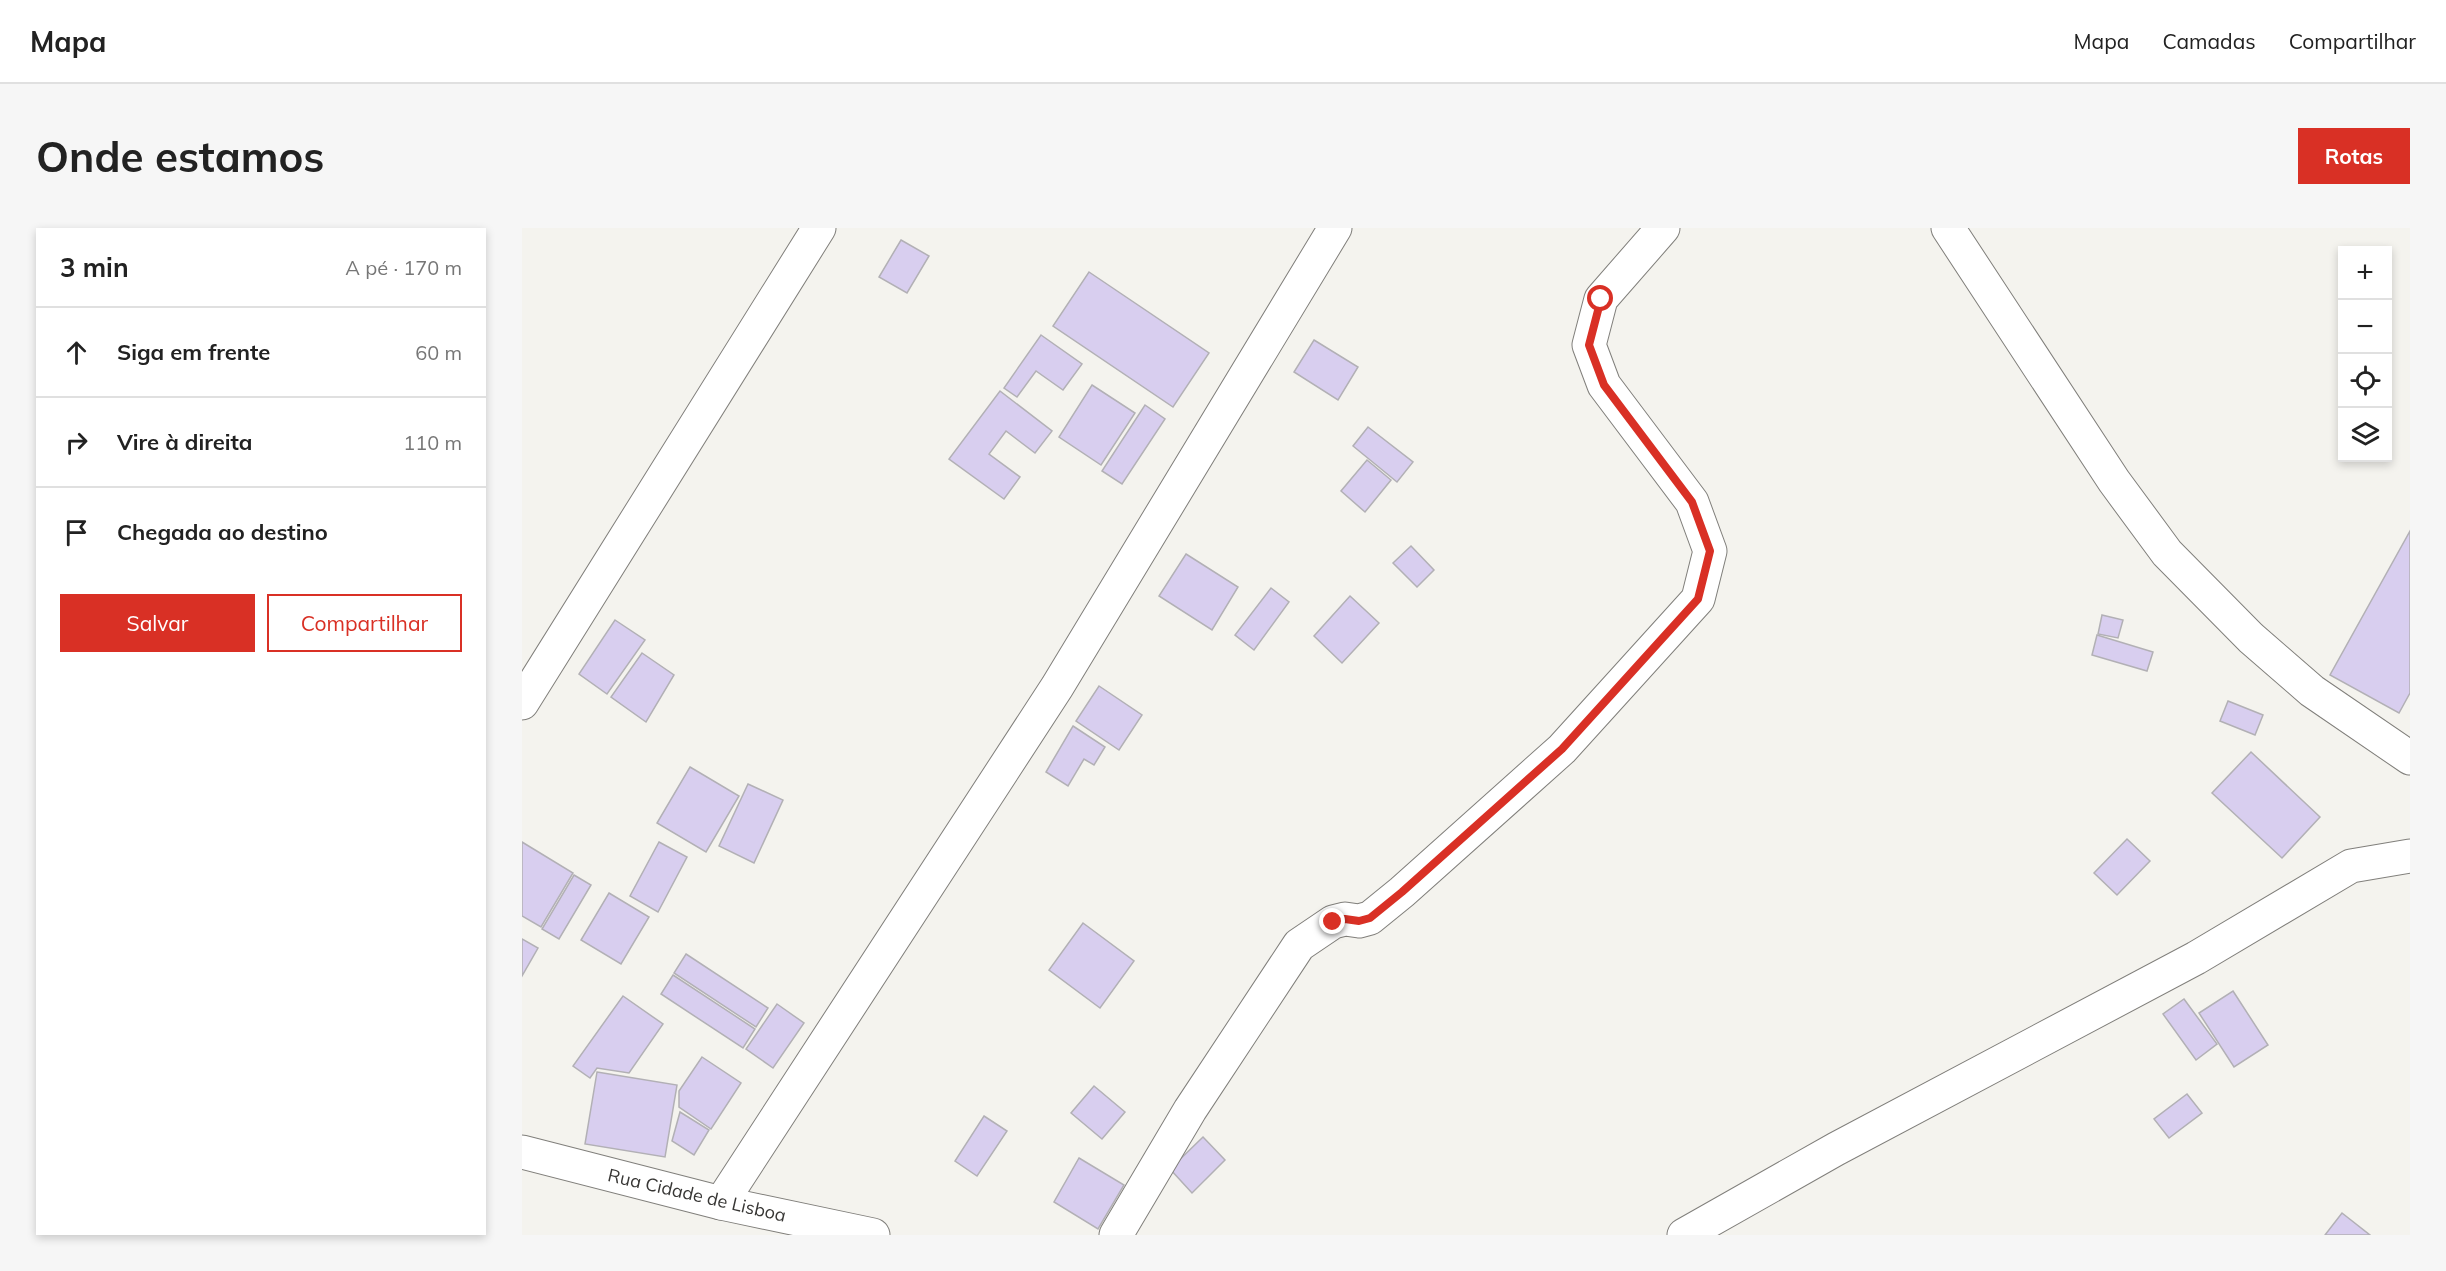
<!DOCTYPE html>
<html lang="pt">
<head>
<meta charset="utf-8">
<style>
	:root { --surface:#fff; --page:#f6f6f6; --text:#222; --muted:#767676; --line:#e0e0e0; --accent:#d93025 }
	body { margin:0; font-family:Mulish,sans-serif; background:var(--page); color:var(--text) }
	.controls { position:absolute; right:18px; top:18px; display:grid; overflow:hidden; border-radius:0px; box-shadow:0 3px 9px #0003 }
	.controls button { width:54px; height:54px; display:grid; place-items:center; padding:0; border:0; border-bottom:2px solid var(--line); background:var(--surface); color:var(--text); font:30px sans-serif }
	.stop { position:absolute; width:18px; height:18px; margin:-14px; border:4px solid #d93025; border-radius:50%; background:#fff }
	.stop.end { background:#d93025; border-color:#fff; box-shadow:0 2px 6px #0008 }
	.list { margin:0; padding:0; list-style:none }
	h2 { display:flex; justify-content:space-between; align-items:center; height:78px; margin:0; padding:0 24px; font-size:26px }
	h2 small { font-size:20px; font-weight:400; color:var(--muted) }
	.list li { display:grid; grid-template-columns:39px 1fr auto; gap:18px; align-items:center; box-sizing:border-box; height:90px; padding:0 24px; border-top:2px solid var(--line) }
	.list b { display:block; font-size:22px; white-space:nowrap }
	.list em { font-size:20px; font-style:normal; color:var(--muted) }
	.actions { display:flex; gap:12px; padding:18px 24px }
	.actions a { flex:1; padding:14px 0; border:2px solid var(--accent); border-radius:0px; text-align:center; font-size:21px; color:var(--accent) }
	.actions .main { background:var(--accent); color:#fff }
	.icon { flex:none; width:33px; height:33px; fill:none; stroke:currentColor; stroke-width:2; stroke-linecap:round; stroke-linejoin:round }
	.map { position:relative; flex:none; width:1888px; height:1007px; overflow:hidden; border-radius:0px }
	header { display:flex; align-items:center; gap:36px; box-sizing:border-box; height:84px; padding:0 30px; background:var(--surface); border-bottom:2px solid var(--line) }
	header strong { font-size:28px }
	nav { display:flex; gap:33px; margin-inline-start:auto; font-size:21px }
	.intro { display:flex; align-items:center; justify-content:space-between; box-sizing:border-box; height:144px; padding:0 36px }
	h1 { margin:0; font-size:42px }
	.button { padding:15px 27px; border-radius:0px; background:var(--accent); color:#fff; font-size:21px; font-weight:700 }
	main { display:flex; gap:36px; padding:0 36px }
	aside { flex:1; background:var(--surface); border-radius:0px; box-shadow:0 3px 9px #0003 }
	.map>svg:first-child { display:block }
	.building { fill:#d8ceef; stroke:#b2b0b5; stroke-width:1.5 }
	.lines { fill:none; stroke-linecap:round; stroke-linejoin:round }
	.street-casing { stroke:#807f7b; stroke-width:35 }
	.street { stroke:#fff; stroke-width:33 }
	.route { stroke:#d93025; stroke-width:8 }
	.labels { text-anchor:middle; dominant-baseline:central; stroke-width:4.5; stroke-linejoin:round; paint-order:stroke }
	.street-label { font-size:18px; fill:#383735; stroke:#fff }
</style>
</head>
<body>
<header>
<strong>Mapa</strong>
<nav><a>Mapa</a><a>Camadas</a><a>Compartilhar</a></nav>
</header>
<div class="intro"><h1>Onde estamos</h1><a class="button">Rotas</a></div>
<main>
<aside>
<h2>3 min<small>A pé · 170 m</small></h2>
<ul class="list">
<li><svg class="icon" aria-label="ahead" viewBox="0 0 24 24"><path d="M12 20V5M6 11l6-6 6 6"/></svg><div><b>Siga em frente</b></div><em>60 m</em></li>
<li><svg class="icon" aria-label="right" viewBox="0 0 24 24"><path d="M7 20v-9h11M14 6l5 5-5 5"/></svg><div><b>Vire à direita</b></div><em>110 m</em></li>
<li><svg class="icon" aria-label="arrive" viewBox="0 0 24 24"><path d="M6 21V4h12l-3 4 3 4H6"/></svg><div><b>Chegada ao destino</b></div></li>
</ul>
<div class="actions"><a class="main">Salvar</a><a>Compartilhar</a></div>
</aside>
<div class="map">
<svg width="1888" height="1007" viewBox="0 0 1888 1007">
	<rect width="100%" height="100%" fill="#f4f3ee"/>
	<g class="building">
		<path d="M379 12 407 28 385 65 357 49Z"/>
		<path d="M567 44 687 125 651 179 531 98Z"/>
		<path d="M519 107 560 136 541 162 514 143 495 169 482 160Z"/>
		<path d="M792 112 836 139 816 172 772 144Z"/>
		<path d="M570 157 613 185 579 237 537 209Z"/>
		<path d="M478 163 530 203 513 225 484 203 467 226 498 249 482 271 427 231Z"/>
		<path d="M623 177 643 191 600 256 580 243Z"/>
		<path d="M846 199 891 234 875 254 831 218Z"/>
		<path d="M845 232 869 252 843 284 819 263Z"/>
		<path d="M1888 303V465L1877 485 1808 447Z"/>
		<path d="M889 318 912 342 895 359 871 335Z"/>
		<path d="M664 326 716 359 690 402 637 368Z"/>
		<path d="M749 360 767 374 732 422 713 407Z"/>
		<path d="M828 368 857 395 820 435 792 408Z"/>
		<path d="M1580 387 1601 392 1596 410 1576 406Z"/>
		<path d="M93 392 123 412 85 466 57 446Z"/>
		<path d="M1575 407 1631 424 1625 443 1570 427Z"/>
		<path d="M120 425 152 447 124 494 89 469Z"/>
		<path d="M577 458 620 487 597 522 554 493Z"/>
		<path d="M1706 473 1741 487 1733 507 1698 493Z"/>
		<path d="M551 498 583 519 572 537 562 531 546 558 524 544Z"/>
		<path d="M1729 524 1798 589 1760 630 1690 565Z"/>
		<path d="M168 539 217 568 184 624 135 595Z"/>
		<path d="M226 556 261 572 232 635 197 618Z"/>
		<path d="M1605 611 1628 633 1595 667 1572 645Z"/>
		<path d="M0 614 51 645 19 699 0 688Z"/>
		<path d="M137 614 165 629 136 684 108 668Z"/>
		<path d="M52 647 69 657 37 711 20 701Z"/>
		<path d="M87 665 127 689 99 736 59 712Z"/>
		<path d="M561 695 612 733 578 780 527 742Z"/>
		<path d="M0 711 16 720 0 748Z"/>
		<path d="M164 726 246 780 234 799 152 745Z"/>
		<path d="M151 747 233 801 221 820 139 766Z"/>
		<path d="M1711 763 1746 817 1712 839 1677 785Z"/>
		<path d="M101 768 141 796 107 845 75 840 68 850 51 838Z"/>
		<path d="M1662 771 1695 816 1674 832 1641 786Z"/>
		<path d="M255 776 282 795 251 840 224 821Z"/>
		<path d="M180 829 219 855 189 901 157 879V863Z"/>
		<path d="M75 844 155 857 143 929 63 916Z"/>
		<path d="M572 858 603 884 580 911 549 885Z"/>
		<path d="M1665 866 1680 885 1647 910 1632 891Z"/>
		<path d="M158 884 187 902 172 927 150 913Z"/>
		<path d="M462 888 485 903 455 948 433 933Z"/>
		<path d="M681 909 703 932 670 965 648 941Z"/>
		<path d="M557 930 602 957 576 1001 532 974Z"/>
		<path d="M1820 985 1848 1007H1803Z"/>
	</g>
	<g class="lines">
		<g class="street-casing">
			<g id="street">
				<path d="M1426 0 1592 253 1645 325 1729 410 1790 463 1888 530"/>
				<path d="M0 475 297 0"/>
				<path d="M0 924 199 975 351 1007"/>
				<path d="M199 975 535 459 813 0"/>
				<path d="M594 1007 668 882 777 717 811 694 823 691 837 693 848 690 880 664 1040 521 1176 371 1188 323 1170 274 1082 157 1067 117 1079 71 1141 0"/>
				<path d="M1162 1007 1314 921 1674 730 1829 638 1888 628"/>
			</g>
		</g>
		<use href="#street" class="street"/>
	</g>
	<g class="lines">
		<path class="route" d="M811 694 823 691 837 693 848 690 880 664 1040 521 1176 371 1188 323 1170 274 1082 157 1067 117 1079 71"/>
	</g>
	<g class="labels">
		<g class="street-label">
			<text transform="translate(175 967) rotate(13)">Rua Cidade de Lisboa</text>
		</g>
	</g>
</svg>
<div class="controls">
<button>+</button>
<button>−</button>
<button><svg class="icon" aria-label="locate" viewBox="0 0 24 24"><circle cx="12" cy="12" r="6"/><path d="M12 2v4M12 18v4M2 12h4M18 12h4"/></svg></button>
<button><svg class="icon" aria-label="layers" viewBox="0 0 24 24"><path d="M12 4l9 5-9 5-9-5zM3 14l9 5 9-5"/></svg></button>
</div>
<div class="stop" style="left:1079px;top:71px"></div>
<div class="stop end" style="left:811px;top:694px"></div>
</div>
</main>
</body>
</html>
